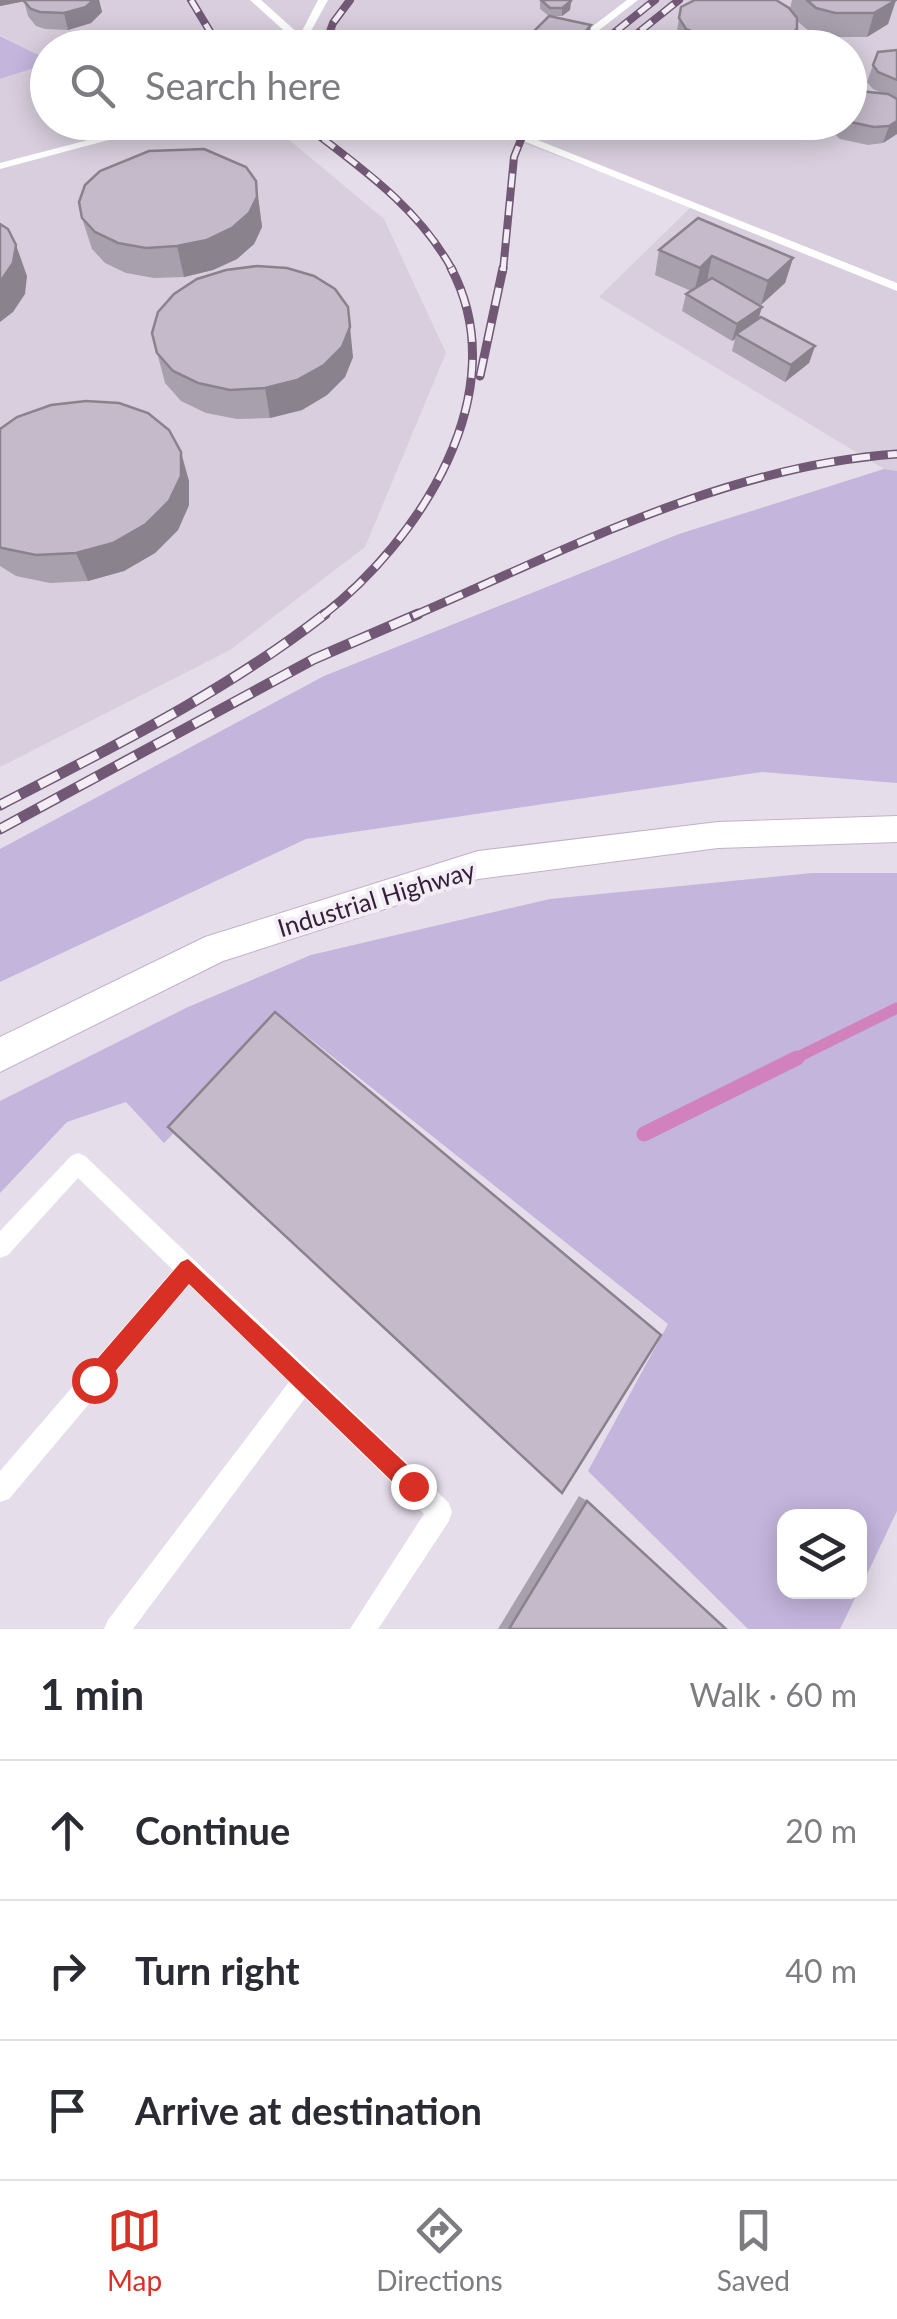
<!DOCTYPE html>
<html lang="en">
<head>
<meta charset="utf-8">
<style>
	:root { --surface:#fff; --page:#f7f7f7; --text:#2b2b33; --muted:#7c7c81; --line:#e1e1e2; --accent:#d93025 }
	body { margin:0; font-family:Lato,sans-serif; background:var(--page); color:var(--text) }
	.controls { position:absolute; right:30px; bottom:30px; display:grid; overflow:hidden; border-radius:20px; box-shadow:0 5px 25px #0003 }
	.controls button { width:90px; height:90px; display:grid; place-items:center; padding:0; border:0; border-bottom:2px solid var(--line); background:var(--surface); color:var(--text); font:50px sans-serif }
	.stop { position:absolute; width:30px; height:30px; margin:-22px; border:8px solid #d93025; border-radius:50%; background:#fff }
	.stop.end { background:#d93025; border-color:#fff; box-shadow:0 2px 10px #0008 }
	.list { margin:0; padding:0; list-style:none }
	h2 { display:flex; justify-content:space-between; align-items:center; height:130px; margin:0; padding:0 40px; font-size:42px }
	h2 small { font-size:32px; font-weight:400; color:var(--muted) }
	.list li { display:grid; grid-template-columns:65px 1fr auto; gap:30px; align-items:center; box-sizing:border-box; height:140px; padding:0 40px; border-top:2px solid var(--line) }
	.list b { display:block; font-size:38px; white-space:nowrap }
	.list em { font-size:32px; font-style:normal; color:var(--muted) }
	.icon { flex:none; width:55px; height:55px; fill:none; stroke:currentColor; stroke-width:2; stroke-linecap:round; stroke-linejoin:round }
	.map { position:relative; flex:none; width:897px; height:1629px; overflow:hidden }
	.search { position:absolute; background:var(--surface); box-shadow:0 5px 25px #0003; left:30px; right:30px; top:30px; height:110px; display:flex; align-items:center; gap:25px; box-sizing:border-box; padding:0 35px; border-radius:55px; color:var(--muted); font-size:38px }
	.sheet { height:550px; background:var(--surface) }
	nav { display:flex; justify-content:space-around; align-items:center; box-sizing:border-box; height:140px; border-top:2px solid var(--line); background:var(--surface); font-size:28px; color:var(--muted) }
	nav a { display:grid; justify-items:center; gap:5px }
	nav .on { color:var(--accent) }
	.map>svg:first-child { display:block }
	.built { fill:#d8cedd }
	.green { fill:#c3b5dc }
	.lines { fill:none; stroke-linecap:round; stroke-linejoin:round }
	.stream-far1 { stroke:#d182bd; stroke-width:11 }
	.stream { stroke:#d182bd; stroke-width:15 }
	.secondary-casing { stroke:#c3b0ca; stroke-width:2 }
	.lane { fill:#fff; fill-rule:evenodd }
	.secondary { fill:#fff; fill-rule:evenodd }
	.rail-far2-casing { stroke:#715875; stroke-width:8 }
	.rail-far1-casing { stroke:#715875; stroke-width:9 }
	.rail-casing { stroke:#715875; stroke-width:11 }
	.rail-far2 { stroke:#f3edf6; stroke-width:5; stroke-dasharray:14; stroke-linecap:butt }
	.rail-far1 { stroke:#f3edf6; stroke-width:6; stroke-dasharray:18; stroke-linecap:butt }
	.rail { stroke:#f3edf6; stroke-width:8; stroke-dasharray:22; stroke-linecap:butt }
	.wall { fill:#a9a0ae }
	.shaded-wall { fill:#8a828d }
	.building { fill:#c5baca; stroke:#8a828d; stroke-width:2.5 }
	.route { fill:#d93025 }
	.labels { text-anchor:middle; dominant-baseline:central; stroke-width:8; stroke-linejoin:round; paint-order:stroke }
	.street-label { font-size:25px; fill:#351f39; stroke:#f3edf6 }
</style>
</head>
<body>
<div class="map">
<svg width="897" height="1629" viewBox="0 0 897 1629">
	<rect width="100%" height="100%" fill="#e5ddea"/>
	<g class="built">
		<path d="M0 0H897V471L884 469 599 297 692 206 469 123 850 122V48H48L47 59 0 35Z"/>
		<path d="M47 64 48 122 269 123 384 219 446 353 365 547 230 650 0 767V79Z"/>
	</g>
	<g class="green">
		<path d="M0 36 47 59V64L0 79Z"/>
		<path d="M884 469 897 471V783L762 772 306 839 0 982V849L324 676 679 534Z"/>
		<path d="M812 873H897V1511L860 1589V1516H784V1592H858L840 1629H748L588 1471 668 1324 284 1018 164 1143 126 1102 67 1122 0 1193V1101L188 1007 311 955 550 899Z"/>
	</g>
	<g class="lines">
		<path class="stream-far1" d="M792 1060 897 1008"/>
		<path class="stream" d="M644 1134 797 1058"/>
		<g class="secondary-casing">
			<path id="secondary" d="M897 816V842L718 848 478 879 223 961 0 1072V1037L205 937 478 851 718 822Z"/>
		</g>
		<g class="lane">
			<path d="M250 0H261L300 35 318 0H328L306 40 314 48H303Z"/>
			<path d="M627 0H638L576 48H564Z"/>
			<path d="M157 122H176L0 169V163Z"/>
			<path d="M476 122H492L897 283V291Z"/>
			<path d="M78 1153 85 1156 449 1503 452 1512 449 1521 378 1629H350L424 1514 305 1398 133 1629H104L108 1620 289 1382 189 1285 9 1499 0 1502V1471L173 1270 78 1178 8 1255 0 1258V1231L71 1156Z"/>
		</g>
		<use href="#secondary" class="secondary"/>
		<g class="rail-far2-casing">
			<g id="rail-far2">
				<path d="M191 0 220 48"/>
				<path d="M324 48 333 23 350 0"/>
				<path d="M595 48 655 0"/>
				<path d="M619 48 679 0"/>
				<path d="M301 122C358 166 418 206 453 271"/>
				<path d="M503 271 514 157 528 122"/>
			</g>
		</g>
		<g class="rail-far1-casing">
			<g id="rail-far1">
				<path d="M480 376 503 268"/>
				<path d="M322 616C419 541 517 392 451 268"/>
				<path d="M413 616C568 549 725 466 897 454"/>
			</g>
		</g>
		<g class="rail-casing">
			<g id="rail">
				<path d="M0 805C112 747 225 692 325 614"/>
				<path d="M0 829 314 659 418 614"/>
			</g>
		</g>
		<use href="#rail-far2" class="rail-far2"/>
		<use href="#rail-far1" class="rail-far1"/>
		<use href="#rail" class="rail"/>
	</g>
	<g class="wall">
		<path d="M0 0H99L102 12 91 23 68 30 45 29 36 26 28 16 24 1 0 6Z"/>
		<path d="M792 0H896L888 24 867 37H828L810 32 797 21 792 48H636L678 47 675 42 681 7 790 9Z"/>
		<path d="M540 1H571L570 10 562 16H552L589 42 585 48H529L530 35 549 16 540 9Z"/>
		<path d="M897 50V134L883 143 868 145 840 139 824 124V122H850L882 93 873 89 867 82 873 65Z"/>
		<path d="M624 122H715L671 133Z"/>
		<path d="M256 181 262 227 254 244 237 259 213 270 184 277 154 278 126 273 105 263 92 249 82 218Z"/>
		<path d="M659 250 793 258 785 283 761 305 751 301 759 318 815 346 809 363 785 382 732 351 735 339 732 341 682 311 686 294 691 291 655 275Z"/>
		<path d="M152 333 353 357 345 377 327 395 302 410 270 418 237 419 206 413 181 401 165 383Z"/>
		<path d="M0 429 189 481V505L178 530 155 553 124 571 88 581 50 583 16 576 0 566Z"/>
		<path d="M579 1496 587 1501 726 1629H498Z"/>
	</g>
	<g class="shaded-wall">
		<path d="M0 0H31L0 6Z"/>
		<path d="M93 0H99L102 12 91 23 68 30 64 13Z"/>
		<path d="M896 0 888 24 867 37 874 13Z"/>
		<path d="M571 1 570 10 562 16V8Z"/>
		<path d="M591 25 589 42 585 48H573Z"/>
		<path d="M797 29 792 48H768L769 45Z"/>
		<path d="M897 121V134L883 143 889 126Z"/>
		<path d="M673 122H715L671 133Z"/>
		<path d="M256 181 262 227 254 244 237 259 213 270 184 277 177 246Z"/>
		<path d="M16 245 27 276 25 294 13 312 0 322V282Z"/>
		<path d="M712 256 707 281 694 293 700 268Z"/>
		<path d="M793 258 785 283 761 305 768 281Z"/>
		<path d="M762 307 757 324 736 334 735 339 732 341 737 324Z"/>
		<path d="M350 327 353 357 345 377 327 395 302 410 270 418 265 388Z"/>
		<path d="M815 346 809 363 785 382 791 365Z"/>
		<path d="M181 452 189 481V505L178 530 155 553 124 571 88 581 76 553Z"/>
	</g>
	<g class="building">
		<path d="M23 0H93L86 7 64 13 40 12 31 9Z"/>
		<path d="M541 0H570L571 1 562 8H550Z"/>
		<path d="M695 0H776L789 8 797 18V29L786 39 769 45 746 47 722 45 686 29 679 18 681 7Z"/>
		<path d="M807 0H896L874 13H835L816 8Z"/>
		<path d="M549 16 591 25 573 46 530 35Z"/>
		<path d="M663 44 680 48H636L639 46Z"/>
		<path d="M897 50V80L878 72 873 65 878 52Z"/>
		<path d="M850 90 888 94 897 99V121L889 126 874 127 850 122Z"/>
		<path d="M204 149 246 167 256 181 257 197 249 213 232 228 207 240 177 246 146 248 118 243 95 232 82 218 79 202 85 185 100 171 149 151Z"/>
		<path d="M698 218 793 258 768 281 712 256 700 268 659 250Z"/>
		<path d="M0 224 8 229 16 245 13 263 0 282Z"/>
		<path d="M257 266 287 268 314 276 335 289 348 307 350 327 342 347 324 365 297 380 265 388 230 390 198 383 173 371 157 353 152 333 158 312 174 294 197 279 226 270Z"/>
		<path d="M712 278 762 307 737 324 686 294Z"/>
		<path d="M761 317 815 346 791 365 736 334Z"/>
		<path d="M86 401 119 403 148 413 169 430 181 452V476L169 501 146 524 113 543 76 553 36 555 2 548 0 547V429L17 417 51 405Z"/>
		<path d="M275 1012 661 1335 562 1493 168 1127Z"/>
		<path d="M587 1501 726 1629H509Z"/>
	</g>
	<path class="route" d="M188 1259 421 1478 424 1486 421 1494 413 1497 405 1494 189 1284 102 1387 94 1390 86 1387 83 1380 86 1372 181 1262Z"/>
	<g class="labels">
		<g class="street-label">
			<text transform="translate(376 898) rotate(-17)">Industrial Highway</text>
		</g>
	</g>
</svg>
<div class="controls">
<button><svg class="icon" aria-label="layers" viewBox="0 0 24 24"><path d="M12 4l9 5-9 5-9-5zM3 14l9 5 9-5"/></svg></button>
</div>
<div class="stop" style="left:94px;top:1380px"></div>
<div class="stop end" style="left:413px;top:1486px"></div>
<div class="search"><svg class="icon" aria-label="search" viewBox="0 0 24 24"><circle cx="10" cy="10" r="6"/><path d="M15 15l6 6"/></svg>Search here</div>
</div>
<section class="sheet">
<h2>1 min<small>Walk · 60 m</small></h2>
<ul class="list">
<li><svg class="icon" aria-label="ahead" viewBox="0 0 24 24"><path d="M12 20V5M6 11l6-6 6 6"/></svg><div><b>Continue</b></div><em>20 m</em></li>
<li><svg class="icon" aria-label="right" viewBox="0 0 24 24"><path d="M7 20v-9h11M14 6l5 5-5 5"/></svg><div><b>Turn right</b></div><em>40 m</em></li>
<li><svg class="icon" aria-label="arrive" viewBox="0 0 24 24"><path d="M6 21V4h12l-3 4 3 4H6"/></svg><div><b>Arrive at destination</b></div></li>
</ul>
</section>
<nav>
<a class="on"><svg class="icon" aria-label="map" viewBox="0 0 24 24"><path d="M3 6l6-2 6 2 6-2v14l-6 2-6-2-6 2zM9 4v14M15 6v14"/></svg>Map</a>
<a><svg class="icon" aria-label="directions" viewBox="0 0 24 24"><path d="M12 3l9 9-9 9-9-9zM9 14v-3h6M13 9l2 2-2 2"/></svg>Directions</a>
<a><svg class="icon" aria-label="saved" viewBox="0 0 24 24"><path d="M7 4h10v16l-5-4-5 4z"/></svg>Saved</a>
</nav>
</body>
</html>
